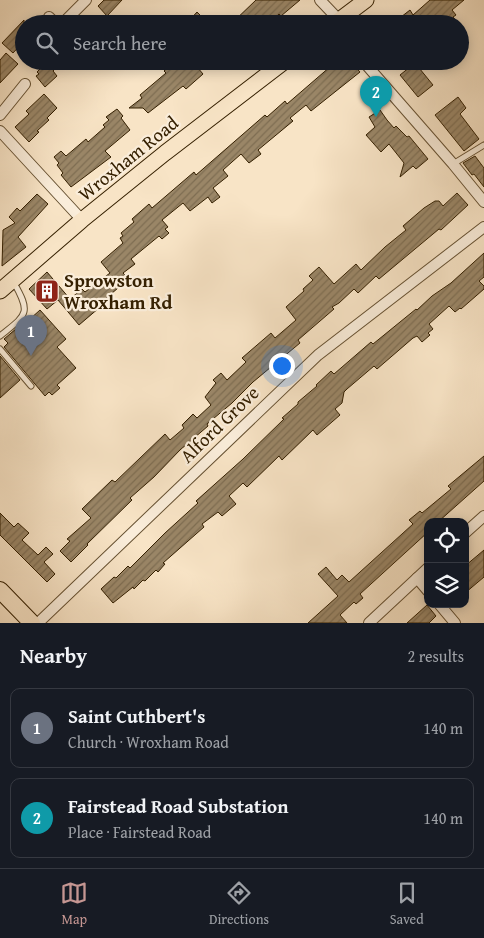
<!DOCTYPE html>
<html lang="en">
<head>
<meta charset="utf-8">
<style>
	:root { --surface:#171b24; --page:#20242c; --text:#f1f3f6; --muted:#9ea1a6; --line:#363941; --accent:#c59692 }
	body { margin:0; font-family:"Gentium Book Plus",serif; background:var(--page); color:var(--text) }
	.controls { position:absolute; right:15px; bottom:15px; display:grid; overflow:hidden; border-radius:10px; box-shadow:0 2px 12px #0003 }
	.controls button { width:45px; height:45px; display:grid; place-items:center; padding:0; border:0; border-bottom:1px solid var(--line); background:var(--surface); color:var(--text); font:25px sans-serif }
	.you { position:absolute; left:281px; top:365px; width:18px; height:18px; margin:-12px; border:4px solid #fff; border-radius:50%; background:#1a73e8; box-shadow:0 0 0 8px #1a73e833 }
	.badge { display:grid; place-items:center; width:32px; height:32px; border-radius:50%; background:var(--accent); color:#fff; font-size:16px; font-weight:700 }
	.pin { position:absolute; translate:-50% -41px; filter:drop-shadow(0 1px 2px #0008) }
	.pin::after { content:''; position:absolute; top:26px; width:18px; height:15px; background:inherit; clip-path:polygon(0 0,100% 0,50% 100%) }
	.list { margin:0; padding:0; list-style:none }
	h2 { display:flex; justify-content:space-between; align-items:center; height:65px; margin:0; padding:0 20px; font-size:21px }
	h2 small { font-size:16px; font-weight:400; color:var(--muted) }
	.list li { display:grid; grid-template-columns:32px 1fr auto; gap:15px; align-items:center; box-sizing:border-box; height:80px; margin:0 10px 10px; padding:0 10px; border:1px solid var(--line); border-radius:10px }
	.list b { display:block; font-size:19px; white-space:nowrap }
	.list p { margin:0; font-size:16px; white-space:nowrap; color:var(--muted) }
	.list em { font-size:16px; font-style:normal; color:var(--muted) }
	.icon { flex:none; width:28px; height:28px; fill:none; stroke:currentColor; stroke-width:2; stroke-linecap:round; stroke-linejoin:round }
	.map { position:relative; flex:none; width:484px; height:623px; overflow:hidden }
	.search { position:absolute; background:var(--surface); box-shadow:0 2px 12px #0003; left:15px; right:15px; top:15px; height:55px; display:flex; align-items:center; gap:12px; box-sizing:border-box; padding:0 18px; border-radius:28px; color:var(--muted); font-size:19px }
	.sheet { height:245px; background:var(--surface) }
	nav { display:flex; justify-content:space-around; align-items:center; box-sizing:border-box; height:70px; border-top:1px solid var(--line); background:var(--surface); font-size:14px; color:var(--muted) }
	nav a { display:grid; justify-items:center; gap:2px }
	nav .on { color:var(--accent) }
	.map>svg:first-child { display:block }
	.building { fill:url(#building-hatch); stroke:#352001 }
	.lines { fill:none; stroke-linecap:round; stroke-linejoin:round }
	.service-casing { stroke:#665132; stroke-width:7 }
	.minor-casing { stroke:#665132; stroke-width:12 }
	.primary-casing { stroke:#352001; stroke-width:17 }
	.trunk-casing { stroke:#352001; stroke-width:18 }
	.service { stroke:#faedda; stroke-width:5 }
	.minor { stroke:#faedda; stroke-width:10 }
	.primary { stroke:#f8e4c6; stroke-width:15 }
	.trunk { stroke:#f8e4c6; stroke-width:16 }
	.labels { text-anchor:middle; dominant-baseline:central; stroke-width:4.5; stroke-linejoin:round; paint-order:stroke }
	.street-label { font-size:19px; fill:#352001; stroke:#faedda }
	.poi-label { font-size:19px; font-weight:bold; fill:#352001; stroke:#faedda; text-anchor:start }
</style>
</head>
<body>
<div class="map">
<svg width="484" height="623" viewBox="0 0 484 623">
	<defs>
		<pattern id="building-hatch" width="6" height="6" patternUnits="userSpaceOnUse" patternTransform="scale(1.25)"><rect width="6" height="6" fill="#9a8667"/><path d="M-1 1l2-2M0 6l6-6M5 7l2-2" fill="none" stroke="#7e6d52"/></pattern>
	</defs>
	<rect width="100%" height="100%" fill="#f8e4c6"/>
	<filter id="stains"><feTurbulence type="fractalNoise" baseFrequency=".004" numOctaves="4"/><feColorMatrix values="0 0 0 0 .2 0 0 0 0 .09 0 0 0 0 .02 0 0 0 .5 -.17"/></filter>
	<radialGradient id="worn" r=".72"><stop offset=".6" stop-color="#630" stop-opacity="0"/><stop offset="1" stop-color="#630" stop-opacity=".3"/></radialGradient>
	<g class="building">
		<path d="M104 0H122L107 16 98 6Z"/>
		<path d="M256 0H300L281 16 279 14 269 24H231Z"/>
		<path d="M430 0H464L452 10 456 15 453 17 459 24H392L410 10 413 15Z"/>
		<path d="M197 12 209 24H186Z"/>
		<path d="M24 20V41L13 53 2 43Z"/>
		<path d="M6 53 18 64 0 83V60Z"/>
		<path d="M48 61H62L53 71 57 76 45 87 36 76 39 74 37 72Z"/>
		<path d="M175 61H192L203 74 186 89 183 86 148 113 143 108H129L142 98 140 95 166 73 164 71Z"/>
		<path d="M341 61H350L360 72 311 111 306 105 290 118 293 121 258 150 261 154 249 163 241 154 223 170 228 176 213 188 220 197 212 203 208 197 190 211 183 203 162 220 168 227 165 229 169 233 162 239 159 236 131 259 135 264 123 273 126 276 116 285 118 288 104 300 106 302 79 325 58 300 47 309 29 289 47 272 70 299 82 289 85 292 110 273 101 262 123 243 120 238 123 236 121 233 134 222 132 219 149 204 152 208 194 172 196 175 265 115 267 117 285 101 287 104 331 66 333 68Z"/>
		<path d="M415 63 433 85 418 97 400 75Z"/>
		<path d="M44 94 57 108 47 118 49 120 37 131 39 132 29 142 15 127 29 114 26 111Z"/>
		<path d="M458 97 466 108 460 114 479 139 464 151 435 115Z"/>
		<path d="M117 109 123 116 121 118 130 130 105 151 111 157 71 187 61 175 63 173 57 165 59 163 54 157 61 151 66 156 86 139 88 142 105 127 103 125 109 120 106 117Z"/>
		<path d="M380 110 387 120 394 128 396 126 407 137 409 136 428 159 416 169 413 166 400 177 404 163 389 144 381 152 366 135 375 127 369 117Z"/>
		<path d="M475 156 484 168V187L474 174 472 175 463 163Z"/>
		<path d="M457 193 468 205 441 230 439 229 379 279 376 276 358 293 354 289 339 303 332 307 334 309 298 340 300 343 253 382 232 403 207 424 208 426 180 450 154 477 130 498 132 500 87 544 88 545 71 562 60 551 70 541 67 539 91 518 82 509 112 480 115 482 165 434 170 440 184 428 182 425 193 414 197 418 211 405 205 397 216 383 213 380 221 373 227 380 246 362 242 358 271 333 275 338 296 320 286 307 304 291 303 289 313 280 309 276 319 267 334 284 356 264 361 270 385 247 406 230 403 226 424 208 435 201H439L443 206Z"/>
		<path d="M37 194 48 204 18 237 26 247 2 266 3 230 15 223 9 217 17 208 20 211Z"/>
		<path d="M484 253V277L479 281 484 286V289L461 309 460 308 455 312 449 306 429 324 433 329 428 333 430 335 422 342 417 336 413 338 377 369 374 366 347 389 344 392 342 403 335 409 340 415 317 435 313 430 282 460 279 456 247 487 243 483 229 496 236 504 222 516 218 512 202 524 204 527 163 563 165 564 158 572 156 570 145 581 143 580 134 589 133 587 113 603 101 589 114 577 116 578 128 566 130 568 165 533 198 503 196 501 243 459 284 419 282 418 298 404V402L317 386 316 385 331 371 334 374 371 342 373 344 416 309 417 310 432 296 451 283Z"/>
		<path d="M40 310 66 339 57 347 76 368 57 385 60 388 52 395 49 392 45 396 4 347 8 343 4 339 17 328 19 329Z"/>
		<path d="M0 356 20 380 0 398Z"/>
		<path d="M484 456V481L438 522H428V532L360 594 363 598 356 604 354 602 340 615 347 623H308L338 596 318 574 326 567 337 580 342 575 349 582 413 524 409 520 420 511 422 513 451 489 448 486Z"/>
		<path d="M0 513 14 527 18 523 29 533 22 540 38 555 46 547 53 554 44 562 55 574 47 582 0 535Z"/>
		<path d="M484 550V577L465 593V566Z"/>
		<path d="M427 605 436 616 429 623H407Z"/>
	</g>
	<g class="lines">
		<g class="service-casing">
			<g id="service">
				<path d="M453 164 484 145"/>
				<path d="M0 336C26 315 32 314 14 283"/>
				<path d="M0 349 31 386"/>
			</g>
		</g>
		<g class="minor-casing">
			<g id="minor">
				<path d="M320 0 339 20"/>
				<path d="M49 17 56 24"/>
				<path d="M62 24 86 0"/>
				<path d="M363 61 453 164 484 202"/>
				<path d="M0 115 25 84"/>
				<path d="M0 131 82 220"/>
				<path d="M465 533 484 516"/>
				<path d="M417 578 428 591"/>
				<path d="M439 604 455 623"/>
				<path d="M38 623 318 355 484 227"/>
				<path d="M369 623 428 568"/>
			</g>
		</g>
		<g class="primary-casing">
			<g id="primary">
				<path d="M334 24 366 0"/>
				<path d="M0 291 82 220 165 153 285 61"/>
			</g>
		</g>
		<g class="trunk-casing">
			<path id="trunk" d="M0 590 32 623"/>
		</g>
		<use href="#service" class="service"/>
		<use href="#minor" class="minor"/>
		<use href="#primary" class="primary"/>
		<use href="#trunk" class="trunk"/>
	</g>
	<defs>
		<g id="building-square" transform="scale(1.25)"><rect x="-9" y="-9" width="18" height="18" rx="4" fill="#8f2418" stroke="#faedda"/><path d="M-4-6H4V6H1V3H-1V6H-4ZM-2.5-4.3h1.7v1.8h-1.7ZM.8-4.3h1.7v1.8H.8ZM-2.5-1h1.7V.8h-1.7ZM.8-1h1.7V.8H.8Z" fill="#fff"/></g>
	</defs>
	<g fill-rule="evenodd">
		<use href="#building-square" x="47" y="291"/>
	</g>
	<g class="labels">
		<g class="street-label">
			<text transform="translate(128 158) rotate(-39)">Wroxham Road</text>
			<text transform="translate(219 424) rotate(-44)">Alford Grove</text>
		</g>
		<g class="poi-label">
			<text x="64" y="280">Sprowston<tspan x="64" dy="22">Wroxham Rd</tspan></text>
		</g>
	</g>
	<rect width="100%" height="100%" filter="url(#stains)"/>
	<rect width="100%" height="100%" fill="url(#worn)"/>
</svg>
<div class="controls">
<button><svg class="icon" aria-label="locate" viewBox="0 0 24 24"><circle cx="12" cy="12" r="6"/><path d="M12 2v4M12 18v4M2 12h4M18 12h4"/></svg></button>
<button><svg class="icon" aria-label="layers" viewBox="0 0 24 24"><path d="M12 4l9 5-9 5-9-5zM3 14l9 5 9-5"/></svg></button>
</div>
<div class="you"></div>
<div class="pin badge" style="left:31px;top:356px;background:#6b7280">1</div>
<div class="pin badge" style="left:376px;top:117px;background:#0f9aa8">2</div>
<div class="search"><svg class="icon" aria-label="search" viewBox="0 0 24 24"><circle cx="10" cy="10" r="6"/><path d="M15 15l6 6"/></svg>Search here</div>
</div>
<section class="sheet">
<h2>Nearby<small>2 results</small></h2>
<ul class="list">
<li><span class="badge" style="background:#6b7280">1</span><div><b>Saint Cuthbert's</b><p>Church · Wroxham Road</p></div><em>140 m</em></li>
<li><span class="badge" style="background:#0f9aa8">2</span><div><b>Fairstead Road Substation</b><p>Place · Fairstead Road</p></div><em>140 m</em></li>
</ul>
</section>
<nav>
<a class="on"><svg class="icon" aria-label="map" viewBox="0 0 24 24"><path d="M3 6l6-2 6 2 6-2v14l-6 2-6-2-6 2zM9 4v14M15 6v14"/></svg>Map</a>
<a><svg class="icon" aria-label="directions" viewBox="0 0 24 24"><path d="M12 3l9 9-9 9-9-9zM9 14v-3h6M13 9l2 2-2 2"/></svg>Directions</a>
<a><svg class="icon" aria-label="saved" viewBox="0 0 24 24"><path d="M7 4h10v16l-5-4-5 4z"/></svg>Saved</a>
</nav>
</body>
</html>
